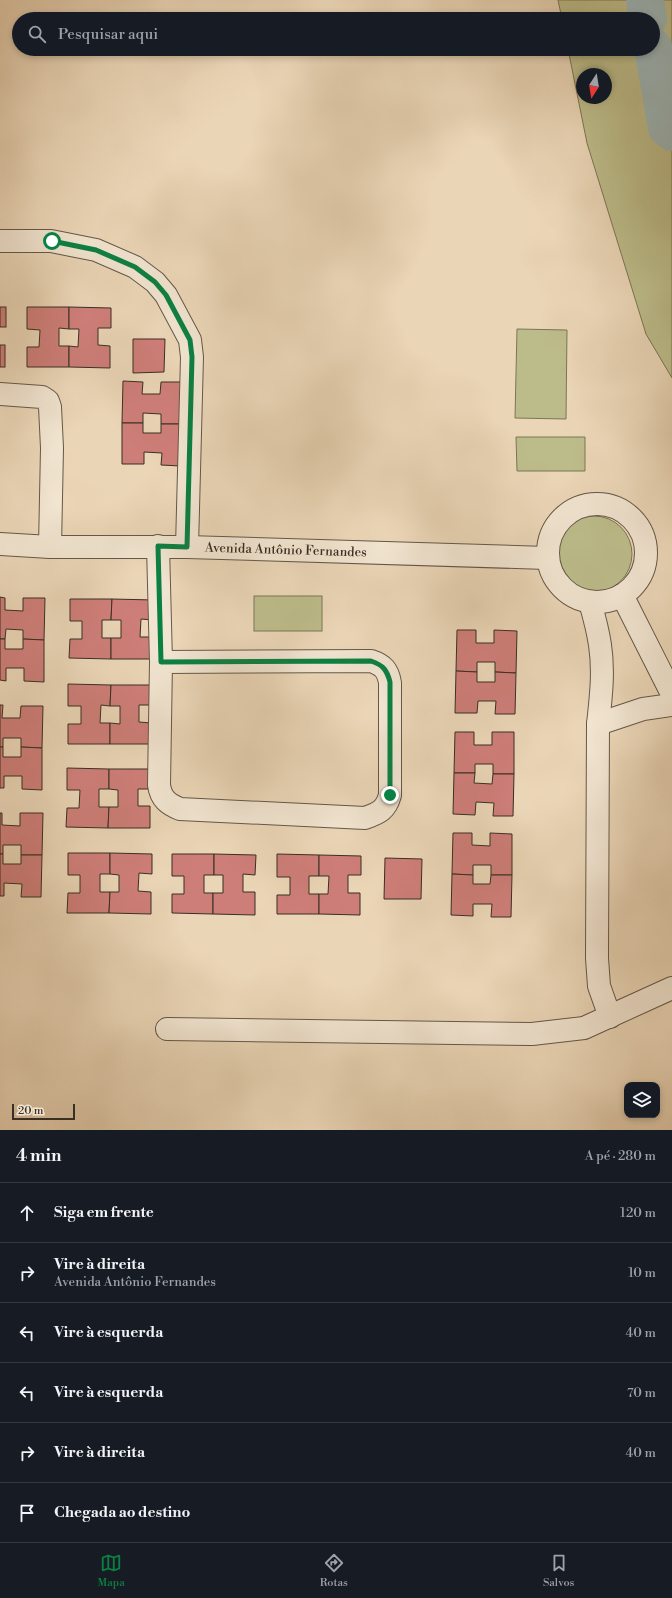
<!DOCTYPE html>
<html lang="pt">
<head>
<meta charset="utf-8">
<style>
	:root { --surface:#171b24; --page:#20242c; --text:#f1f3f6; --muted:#9ea1a6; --line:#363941; --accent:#0b8043 }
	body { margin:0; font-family:"Libre Bodoni",serif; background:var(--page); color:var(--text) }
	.controls { position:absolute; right:12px; bottom:12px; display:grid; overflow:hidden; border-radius:8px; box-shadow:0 2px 6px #0003 }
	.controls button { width:36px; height:36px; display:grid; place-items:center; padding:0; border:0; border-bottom:1px solid var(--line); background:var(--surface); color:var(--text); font:20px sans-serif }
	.compass { position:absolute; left:576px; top:68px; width:36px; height:36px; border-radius:50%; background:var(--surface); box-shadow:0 2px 6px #0003; rotate:192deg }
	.scale { position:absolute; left:12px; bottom:10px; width:63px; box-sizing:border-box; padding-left:4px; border:2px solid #392f23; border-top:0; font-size:11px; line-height:14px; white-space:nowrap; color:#392f23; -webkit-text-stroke:3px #f1e4d0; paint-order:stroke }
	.stop { position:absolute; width:12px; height:12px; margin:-9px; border:3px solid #0b8043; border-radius:50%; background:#fff }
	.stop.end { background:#0b8043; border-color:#fff; box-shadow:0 1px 4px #0008 }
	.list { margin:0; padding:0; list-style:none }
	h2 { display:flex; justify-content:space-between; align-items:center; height:52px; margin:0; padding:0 16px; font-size:17px }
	h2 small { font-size:13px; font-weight:400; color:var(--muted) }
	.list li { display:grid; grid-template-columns:26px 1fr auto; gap:12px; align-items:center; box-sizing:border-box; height:60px; padding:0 16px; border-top:1px solid var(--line) }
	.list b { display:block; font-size:15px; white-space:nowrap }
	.list p { margin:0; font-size:13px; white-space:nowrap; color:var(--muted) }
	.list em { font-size:13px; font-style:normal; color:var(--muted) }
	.icon { flex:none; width:22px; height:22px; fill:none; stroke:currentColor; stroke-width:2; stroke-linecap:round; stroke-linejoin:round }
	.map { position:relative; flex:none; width:672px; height:1130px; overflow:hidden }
	.search { position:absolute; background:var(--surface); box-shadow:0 2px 6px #0003; left:12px; right:12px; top:12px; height:44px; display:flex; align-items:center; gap:10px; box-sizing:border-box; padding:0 14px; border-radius:22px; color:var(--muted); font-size:15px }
	.sheet { height:412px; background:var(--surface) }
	nav { display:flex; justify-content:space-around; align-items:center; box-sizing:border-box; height:56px; border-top:1px solid var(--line); background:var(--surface); font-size:11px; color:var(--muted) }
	nav a { display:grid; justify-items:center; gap:2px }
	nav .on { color:var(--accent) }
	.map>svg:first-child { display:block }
	.green { fill:#bcbc8a; stroke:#7a7656; fill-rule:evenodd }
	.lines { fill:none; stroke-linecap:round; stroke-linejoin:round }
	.river { stroke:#9cb6b8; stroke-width:38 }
	.building { fill:#ce7e79; stroke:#392f23 }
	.minor-casing { stroke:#655848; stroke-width:24 }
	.minor { stroke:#f1e4d0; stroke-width:22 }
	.route { stroke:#0b8043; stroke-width:5 }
	.labels { text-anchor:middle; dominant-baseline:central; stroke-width:4; stroke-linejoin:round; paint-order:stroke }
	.street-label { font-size:13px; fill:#392f23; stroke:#f1e4d0 }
</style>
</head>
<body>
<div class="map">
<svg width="672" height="1130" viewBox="0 0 672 1130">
	<rect width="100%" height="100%" fill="#ead5b6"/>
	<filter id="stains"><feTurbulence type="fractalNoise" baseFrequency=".005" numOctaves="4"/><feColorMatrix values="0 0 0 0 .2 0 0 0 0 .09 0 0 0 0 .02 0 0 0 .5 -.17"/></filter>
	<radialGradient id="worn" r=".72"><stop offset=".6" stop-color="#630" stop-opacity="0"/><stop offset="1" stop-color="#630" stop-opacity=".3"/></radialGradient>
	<g class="green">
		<path d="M558 0H672V378L646 334 587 143 568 49H653V19H562ZM582 74H606V98H582Z"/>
		<path d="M517 329 567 330 566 419 515 418Z"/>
		<path d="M516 437H585V471H517Z"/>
		<circle cx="594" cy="554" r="38"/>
		<rect x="254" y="596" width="68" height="35"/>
	</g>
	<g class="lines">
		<g class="river">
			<path d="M645 0 648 19"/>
			<path d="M653 47 667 128 672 132"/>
		</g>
	</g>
	<g class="building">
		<rect x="0" y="307" width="6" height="20"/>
		<path d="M27 307H69V329L59 328V346H69V367H27V347H39L40 330 27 329Z"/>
		<path d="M69 307 111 308V328H98V345L110 346V368L69 367V346L78 347 79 329H69Z"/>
		<path d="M133 339H165L164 372 133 373Z"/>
		<rect x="0" y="345" width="5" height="22"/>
		<path d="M123 381 143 382 142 394H160L161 382H183L182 424H161V414L143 413V423H122Z"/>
		<path d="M122 423H143V433H161V424H182L181 466 161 465 162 453 144 452V464H122Z"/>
		<path d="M0 597 5 598V610L23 611V598H45L44 640 23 639V630L6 629 5 639H0Z"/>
		<path d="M70 599H112L111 620H102V638H111V659L69 658 70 639H82V621H70Z"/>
		<path d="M112 599 154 600 153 620 141 619 140 637H153V659H111V638H121V620H111Z"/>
		<path d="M457 630H476V643H494V630L517 631 516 673 495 672V662H477V672L456 671Z"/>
		<path d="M0 639H5V649H23V639L44 640V682L24 681V668H6V681L0 680Z"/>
		<path d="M456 671 477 672V682H495V672L516 673 515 714H495L496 701H478L477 713H455Z"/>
		<path d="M68 684 111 685 110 706 101 705 100 723H110V744H68V724H81V706H68Z"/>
		<path d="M111 685H152V705H139V722L152 723 151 744H110V723L120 724V706H110Z"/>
		<path d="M0 705H3L2 718H20L21 706H43L42 748 21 747V738H3V747H0Z"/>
		<path d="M455 732H474V745H492V732H514V774H493V764H475V773H454Z"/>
		<path d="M0 747H3V757H21V747L42 748V790L22 789V776H4V788H0Z"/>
		<path d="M67 768 109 769V789H99V807H109L108 828 66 827 67 808H79L80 790H67Z"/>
		<path d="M109 769H151V789H138V806H150V828H108L109 807H118V790L109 789Z"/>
		<path d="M454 773H475L474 783 492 784 493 774H514L513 816H493L494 803 476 802 475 815 453 814Z"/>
		<path d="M0 813H2V825L20 826V813H43L42 855H21V845H3V854H0Z"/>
		<path d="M453 833H472V845L490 846V833L512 834V875H491V865H473V875L452 874Z"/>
		<path d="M68 853H110V874H100V892H110L109 913H67L68 893H80V875H68Z"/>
		<path d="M110 853 152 854V874L139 873 138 891 151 892V914L109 913 110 892H119V875L110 874Z"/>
		<path d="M0 854H3V864H21V855H42L41 897H21L22 884 4 883V896H0Z"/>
		<path d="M172 854H214V875H204V893H213V914L172 913V894H184V876H172Z"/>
		<path d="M214 854 256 855 255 875 243 874V892H255V915L213 914V893H223V875H214Z"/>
		<path d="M277 854 319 855V876H309V894H319V914H277V895H290V877H277Z"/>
		<path d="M319 855 361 856V875H348V893H360V915L319 914V894H328L329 876H319Z"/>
		<path d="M385 858 422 859 421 899H384Z"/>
		<path d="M452 874 473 875V884H490L491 875H512L511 917H491L492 904H473V916L451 915Z"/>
	</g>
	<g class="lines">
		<g class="minor-casing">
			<g id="minor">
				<path d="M0 241H51L96 250 135 267 155 282 166 295 190 340 192 357 187 547"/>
				<path d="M0 394 42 397 48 401 50 407 52 448 50 547"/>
				<circle cx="597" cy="553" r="49"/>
				<path id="s1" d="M0 544 50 547H187L547 558"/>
				<path d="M158 546 161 662 159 785C161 799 168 804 180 809L365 818C379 813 386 810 390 795V683C388 670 383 665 371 661L161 662"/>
				<path d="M622 595 672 694"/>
				<path d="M590 602C594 616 598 631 600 645 604 671 601 697 598 724L597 958 599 986 610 1017"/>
				<path d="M598 724 643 709 672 705"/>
				<path d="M167 1029 532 1034 584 1028 672 988"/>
			</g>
		</g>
		<use href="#minor" class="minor"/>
	</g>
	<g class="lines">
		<path class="route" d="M52 241 96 250 135 267 155 282 166 295 190 340 192 357 187 547 158 546 161 662 371 661C383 665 387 670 390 682V795"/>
	</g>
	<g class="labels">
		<g class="street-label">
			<text stroke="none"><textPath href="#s1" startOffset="286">Avenida Antônio Fernandes</textPath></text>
		</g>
	</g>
	<rect width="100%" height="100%" filter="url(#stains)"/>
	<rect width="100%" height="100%" fill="url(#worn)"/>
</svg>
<div class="controls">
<button><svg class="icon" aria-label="layers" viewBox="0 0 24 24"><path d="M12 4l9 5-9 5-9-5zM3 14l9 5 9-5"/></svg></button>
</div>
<svg class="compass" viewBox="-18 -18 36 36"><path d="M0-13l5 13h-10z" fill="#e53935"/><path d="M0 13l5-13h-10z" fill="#9ea1a6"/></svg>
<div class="scale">20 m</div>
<div class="stop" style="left:52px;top:241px"></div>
<div class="stop end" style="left:390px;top:795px"></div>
<div class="search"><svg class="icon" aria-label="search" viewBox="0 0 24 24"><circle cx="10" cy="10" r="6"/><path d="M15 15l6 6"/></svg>Pesquisar aqui</div>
</div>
<section class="sheet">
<h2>4 min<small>A pé · 280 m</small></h2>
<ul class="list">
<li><svg class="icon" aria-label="ahead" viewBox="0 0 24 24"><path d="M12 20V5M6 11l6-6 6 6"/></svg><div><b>Siga em frente</b></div><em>120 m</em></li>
<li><svg class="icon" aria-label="right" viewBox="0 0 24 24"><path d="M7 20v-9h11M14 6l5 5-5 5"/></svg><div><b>Vire à direita</b><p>Avenida Antônio Fernandes</p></div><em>10 m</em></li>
<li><svg class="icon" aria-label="left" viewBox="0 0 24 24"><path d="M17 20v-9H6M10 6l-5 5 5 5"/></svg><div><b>Vire à esquerda</b></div><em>40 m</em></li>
<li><svg class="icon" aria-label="left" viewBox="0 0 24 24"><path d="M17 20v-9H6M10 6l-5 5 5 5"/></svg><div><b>Vire à esquerda</b></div><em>70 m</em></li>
<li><svg class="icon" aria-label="right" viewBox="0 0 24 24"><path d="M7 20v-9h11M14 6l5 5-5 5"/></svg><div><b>Vire à direita</b></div><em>40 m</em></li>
<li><svg class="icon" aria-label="arrive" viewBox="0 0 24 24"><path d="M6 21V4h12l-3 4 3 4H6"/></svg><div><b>Chegada ao destino</b></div></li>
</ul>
</section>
<nav>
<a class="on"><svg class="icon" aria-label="map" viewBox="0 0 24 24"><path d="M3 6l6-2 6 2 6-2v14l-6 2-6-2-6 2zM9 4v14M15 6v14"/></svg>Mapa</a>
<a><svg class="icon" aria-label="directions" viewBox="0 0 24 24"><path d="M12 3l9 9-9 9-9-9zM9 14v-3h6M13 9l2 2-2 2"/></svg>Rotas</a>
<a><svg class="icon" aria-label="saved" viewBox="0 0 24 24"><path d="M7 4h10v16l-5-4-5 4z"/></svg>Salvos</a>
</nav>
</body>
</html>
